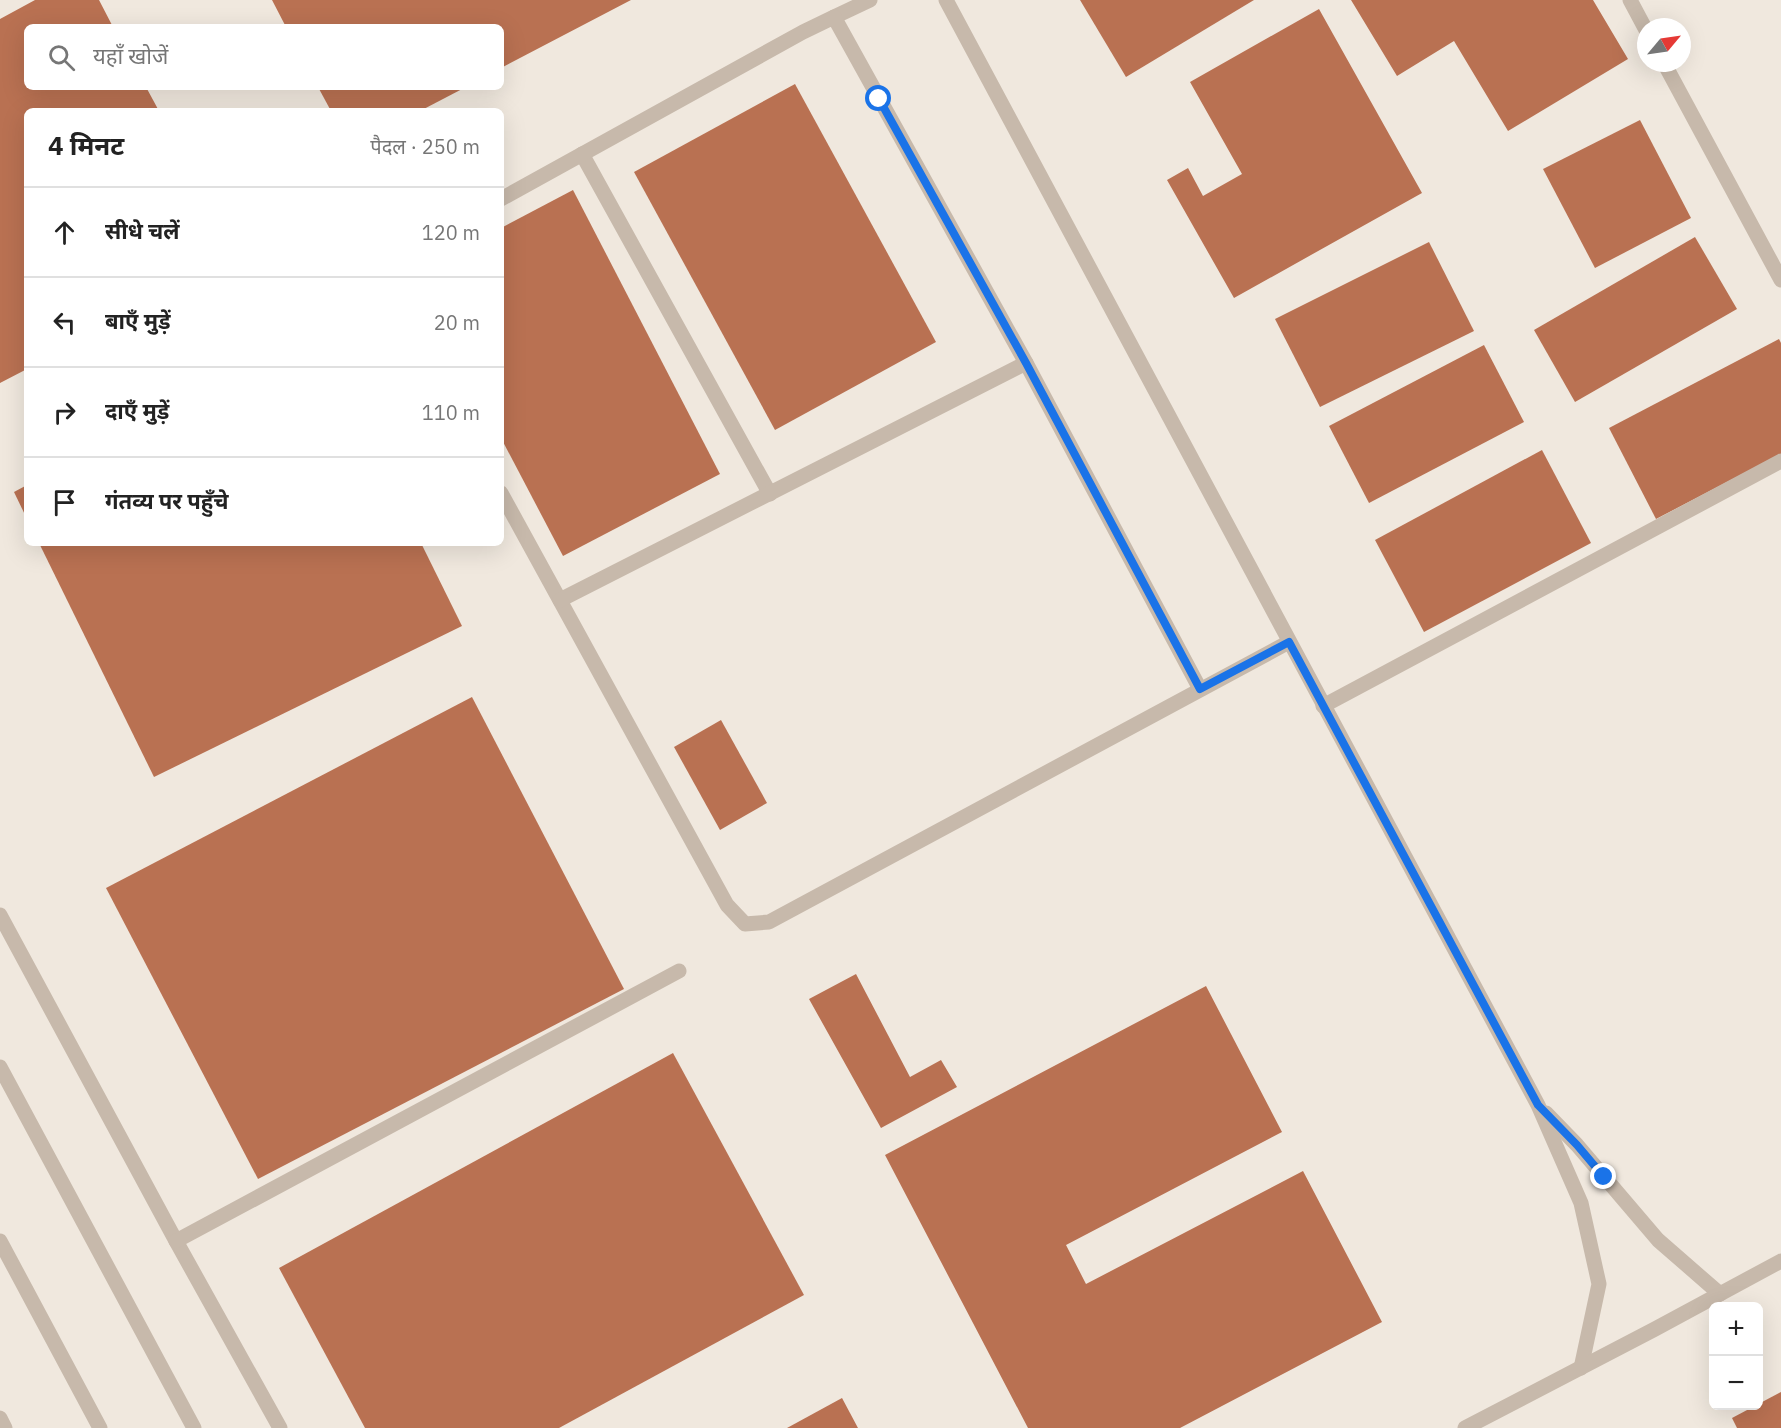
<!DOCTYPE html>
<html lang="hi">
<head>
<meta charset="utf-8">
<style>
	:root { --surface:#fff; --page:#f6f6f6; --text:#222; --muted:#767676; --line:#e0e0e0 }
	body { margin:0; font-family:"IBM Plex Sans","Noto Sans Devanagari",sans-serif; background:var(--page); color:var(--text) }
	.controls { position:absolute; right:18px; bottom:18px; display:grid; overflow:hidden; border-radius:9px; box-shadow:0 6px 24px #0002 }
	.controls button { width:54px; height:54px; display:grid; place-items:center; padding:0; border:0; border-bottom:2px solid var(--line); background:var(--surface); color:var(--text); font:30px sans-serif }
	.compass { position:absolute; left:1637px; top:18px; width:54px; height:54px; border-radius:50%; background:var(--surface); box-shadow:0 6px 24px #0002; rotate:61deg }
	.stop { position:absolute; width:18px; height:18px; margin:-14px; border:4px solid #1a73e8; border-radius:50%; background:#fff }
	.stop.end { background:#1a73e8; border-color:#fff; box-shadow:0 2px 6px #0008 }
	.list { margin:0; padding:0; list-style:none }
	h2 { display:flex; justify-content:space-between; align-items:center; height:78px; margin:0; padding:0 24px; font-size:26px }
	h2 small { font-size:20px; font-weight:400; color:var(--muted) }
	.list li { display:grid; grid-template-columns:39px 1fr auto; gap:18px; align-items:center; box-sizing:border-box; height:90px; padding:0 24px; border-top:2px solid var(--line) }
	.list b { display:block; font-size:22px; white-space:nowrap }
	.list em { font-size:20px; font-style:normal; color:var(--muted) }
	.icon { flex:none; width:33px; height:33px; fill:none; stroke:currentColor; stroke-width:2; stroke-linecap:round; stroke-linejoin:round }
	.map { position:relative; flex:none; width:1781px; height:1428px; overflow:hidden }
	.search { position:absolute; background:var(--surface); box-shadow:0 6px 24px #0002; left:24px; top:24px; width:480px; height:66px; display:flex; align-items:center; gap:15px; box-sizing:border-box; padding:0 21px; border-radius:9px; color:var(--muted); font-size:22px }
	.panel { position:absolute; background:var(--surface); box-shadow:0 6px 24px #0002; left:24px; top:108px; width:480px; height:438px; border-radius:9px }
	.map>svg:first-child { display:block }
	.building { fill:#b97152 }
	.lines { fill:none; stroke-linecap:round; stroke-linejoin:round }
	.service { stroke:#c7b9ab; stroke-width:15 }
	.tertiary { stroke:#c7b9ab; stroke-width:15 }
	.route { stroke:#1a73e8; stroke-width:8 }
</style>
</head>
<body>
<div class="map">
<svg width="1781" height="1428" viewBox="0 0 1781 1428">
	<rect width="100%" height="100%" fill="#f0e8de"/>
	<g class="building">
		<path d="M35 0H99L113 27H27V87H146L159 111H27V369L0 383V19Z"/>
		<path d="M272 0H631L501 68V27H286Z"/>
		<path d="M1080 0H1254L1126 77Z"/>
		<path d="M1351 0H1593L1628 59 1508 131 1454 41 1397 76Z"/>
		<path d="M1319 9 1422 193 1234 298 1167 180 1188 168 1203 196 1242 174 1190 82Z"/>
		<path d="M795 84 936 342 775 430 634 172Z"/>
		<path d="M318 87H466L420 111H331Z"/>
		<path d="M1640 120 1691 218 1595 268 1543 169Z"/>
		<path d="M573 190 720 474 563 556 501 438V228Z"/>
		<path d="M1695 237 1737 309 1575 402 1534 330Z"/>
		<path d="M1429 242 1474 331 1320 407 1275 319Z"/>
		<path d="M1779 339 1781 343V454L1656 519 1609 428Z"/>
		<path d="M1484 345 1524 422 1369 503 1329 426Z"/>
		<path d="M1542 450 1591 543 1424 632 1375 540Z"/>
		<path d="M27 485V519L14 492Z"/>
		<path d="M39 543H421L462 626 154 777Z"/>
		<path d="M472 697 624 989 258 1179 106 888Z"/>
		<path d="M721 720 767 803 720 830 674 747Z"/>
		<path d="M856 974 910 1077 941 1060 957 1087 881 1128 809 999Z"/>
		<path d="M1206 986 1282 1132 1066 1245 1086 1284 1303 1171 1382 1322 1180 1428H1028L885 1155Z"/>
		<path d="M673 1053 804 1295 559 1428H365L279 1268Z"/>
		<path d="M1781 1392V1428H1737L1732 1418Z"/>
		<path d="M842 1398 858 1428H787Z"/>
	</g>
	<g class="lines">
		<g class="service">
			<path d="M946 0 1538 1105 1581 1203 1599 1284 1581 1368"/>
			<path d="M1630 0 1646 30"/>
			<path d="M834 17 870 0"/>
			<path d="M1664 63 1781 280"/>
			<path d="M582 154 770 494"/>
			<path d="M501 199 803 32 834 17 1026 363 1200 689"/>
			<path d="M501 493 727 905 745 924 769 922 1289 642"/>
			<path d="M560 600 1026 363"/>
			<path d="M1323 706 1781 461"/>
			<path d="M0 915 176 1241 280 1428"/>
			<path d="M1546 1113 1577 1145 1658 1240 1720 1294"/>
			<path d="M176 1241 679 971"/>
			<path d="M0 1418 5 1428"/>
			<path d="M1465 1428 1655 1329 1781 1261"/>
		</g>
		<g class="tertiary">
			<path d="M0 1067 194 1428"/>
			<path d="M0 1241 100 1428"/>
		</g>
	</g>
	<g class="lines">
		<path class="route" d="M879 99 1026 363 1200 689 1289 642 1538 1105 1577 1145 1604 1177"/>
	</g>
</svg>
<div class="controls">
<button>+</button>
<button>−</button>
</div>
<svg class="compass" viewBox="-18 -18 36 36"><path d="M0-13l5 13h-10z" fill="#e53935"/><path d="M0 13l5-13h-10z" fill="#767676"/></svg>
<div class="stop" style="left:879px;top:99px"></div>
<div class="stop end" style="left:1604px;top:1177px"></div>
<div class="search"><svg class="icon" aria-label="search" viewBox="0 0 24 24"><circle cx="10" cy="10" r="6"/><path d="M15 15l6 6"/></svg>यहाँ खोजें</div>
<section class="panel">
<h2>4 मिनट<small>पैदल · 250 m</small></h2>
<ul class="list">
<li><svg class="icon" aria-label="ahead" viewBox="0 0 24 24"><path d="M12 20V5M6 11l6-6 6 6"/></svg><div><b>सीधे चलें</b></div><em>120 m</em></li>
<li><svg class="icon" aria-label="left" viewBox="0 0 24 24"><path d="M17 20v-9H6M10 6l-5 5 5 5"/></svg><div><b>बाएँ मुड़ें</b></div><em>20 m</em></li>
<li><svg class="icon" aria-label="right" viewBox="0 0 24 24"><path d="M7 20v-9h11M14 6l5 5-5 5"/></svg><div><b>दाएँ मुड़ें</b></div><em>110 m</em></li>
<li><svg class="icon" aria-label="arrive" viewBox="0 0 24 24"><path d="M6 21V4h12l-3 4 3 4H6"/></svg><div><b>गंतव्य पर पहुँचे</b></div></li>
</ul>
</section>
</div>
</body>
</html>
